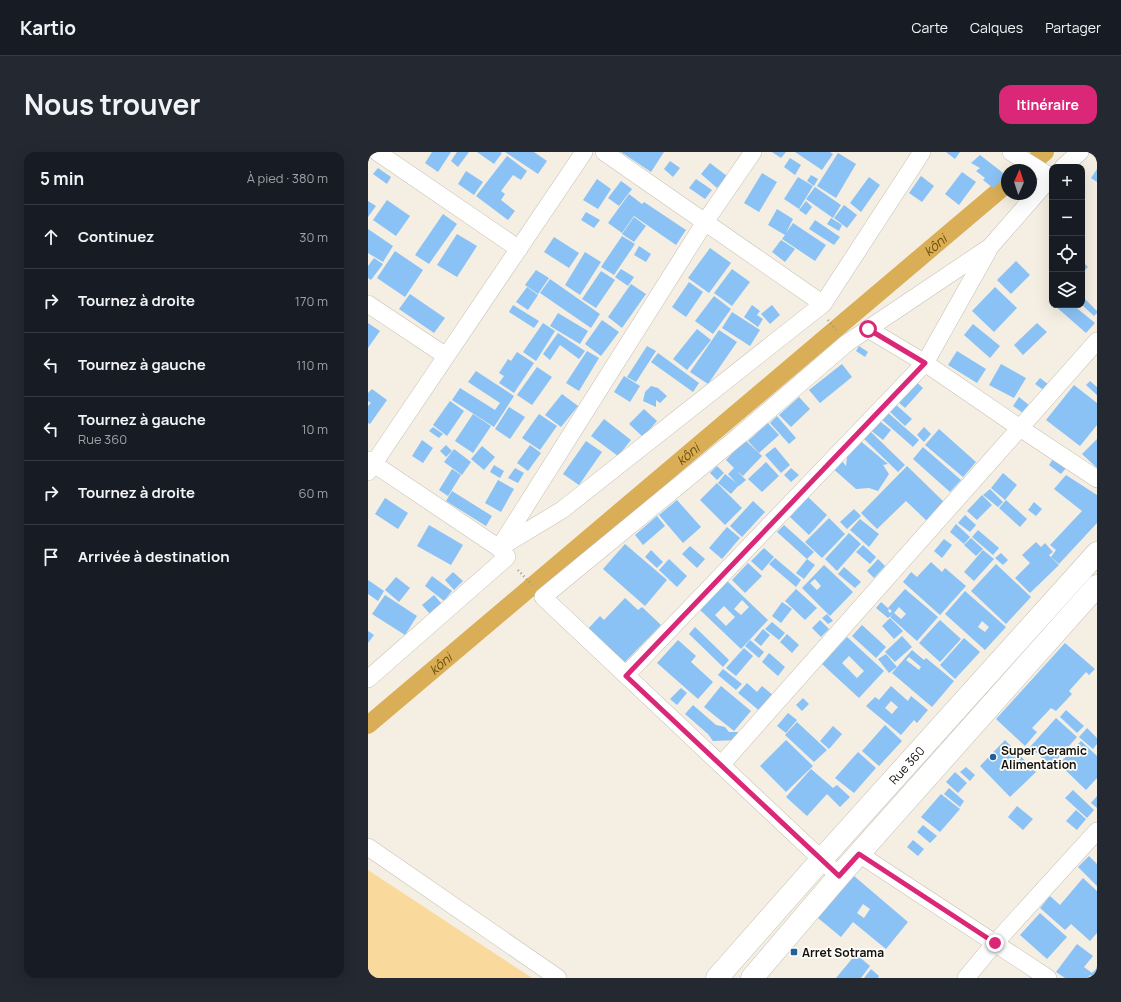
<!DOCTYPE html>
<html lang="fr">
<head>
<meta charset="utf-8">
<style>
	:root { --surface:#171b24; --page:#242831; --text:#f1f3f6; --muted:#9ea1a6; --line:#363941; --accent:#db2777 }
	body { margin:0; font-family:Manrope,sans-serif; background:var(--page); color:var(--text) }
	.controls { position:absolute; right:12px; top:12px; display:grid; overflow:hidden; border-radius:8px; box-shadow:0 4px 16px #0002 }
	.controls button { width:36px; height:36px; display:grid; place-items:center; padding:0; border:0; border-bottom:1px solid var(--line); background:var(--surface); color:var(--text); font:20px sans-serif }
	.compass { position:absolute; left:633px; top:12px; width:36px; height:36px; border-radius:50%; background:var(--surface); box-shadow:0 4px 16px #0002; rotate:3deg }
	.stop { position:absolute; width:12px; height:12px; margin:-9px; border:3px solid #db2777; border-radius:50%; background:#fff }
	.stop.end { background:#db2777; border-color:#fff; box-shadow:0 1px 4px #0008 }
	.list { margin:0; padding:0; list-style:none }
	h2 { display:flex; justify-content:space-between; align-items:center; height:52px; margin:0; padding:0 16px; font-size:17px }
	h2 small { font-size:13px; font-weight:400; color:var(--muted) }
	.list li { display:grid; grid-template-columns:26px 1fr auto; gap:12px; align-items:center; box-sizing:border-box; height:64px; padding:0 16px; border-top:1px solid var(--line) }
	.list b { display:block; font-size:15px; white-space:nowrap }
	.list p { margin:0; font-size:13px; white-space:nowrap; color:var(--muted) }
	.list em { font-size:13px; font-style:normal; color:var(--muted) }
	.icon { flex:none; width:22px; height:22px; fill:none; stroke:currentColor; stroke-width:2; stroke-linecap:round; stroke-linejoin:round }
	.map { position:relative; flex:none; width:729px; height:826px; overflow:hidden; border-radius:12px }
	header { display:flex; align-items:center; gap:24px; box-sizing:border-box; height:56px; padding:0 20px; background:var(--surface); border-bottom:1px solid var(--line) }
	header strong { font-size:19px }
	nav { display:flex; gap:22px; margin-inline-start:auto; font-size:14px }
	.intro { display:flex; align-items:center; justify-content:space-between; box-sizing:border-box; height:96px; padding:0 24px }
	h1 { margin:0; font-size:28px }
	.button { padding:10px 18px; border-radius:12px; background:var(--accent); color:#fff; font-size:14px; font-weight:700 }
	main { display:flex; gap:24px; padding:0 24px }
	aside { flex:1; background:var(--surface); border-radius:12px; box-shadow:0 4px 16px #0002 }
	.map>svg:first-child { display:block }
	.green { fill:#fad99d }
	.lines { fill:none; stroke-linecap:round; stroke-linejoin:round }
	.canal { stroke:#daae57; stroke-width:18 }
	.building { fill:#8ac2f5; fill-rule:evenodd }
	.street-casing { stroke:#c6bfb4; stroke-width:18 }
	.secondary-casing { stroke:#c6bfb4; stroke-width:23 }
	.path { stroke:#9d988f; stroke-width:2.5; stroke-dasharray:1 3; stroke-linecap:butt }
	.street { stroke:#fff; stroke-width:17 }
	.secondary { stroke:#fff; stroke-width:22 }
	.route { stroke:#db2777; stroke-width:5 }
	.poi-dot { fill:#1f6297; stroke:#fefcf7; stroke-width:1.5 }
	.labels { text-anchor:middle; dominant-baseline:central; stroke-width:3.5; stroke-linejoin:round; paint-order:stroke }
	.poi-label { font-size:12px; font-weight:bold; fill:#13110d; stroke:#fefcf7; text-anchor:start }
	.street-label { font-size:12px; fill:#13110d; stroke:#fefcf7 }
	.water-label { font-size:13px; font-style:italic; fill:#6b4e07; stroke:#fefcf7 }
</style>
</head>
<body>
<header>
<strong>Kartio</strong>
<nav><a>Carte</a><a>Calques</a><a>Partager</a></nav>
</header>
<div class="intro"><h1>Nous trouver</h1><a class="button">Itinéraire</a></div>
<main>
<aside>
<h2>5 min<small>À pied · 380 m</small></h2>
<ul class="list">
<li><svg class="icon" aria-label="ahead" viewBox="0 0 24 24"><path d="M12 20V5M6 11l6-6 6 6"/></svg><div><b>Continuez</b></div><em>30 m</em></li>
<li><svg class="icon" aria-label="right" viewBox="0 0 24 24"><path d="M7 20v-9h11M14 6l5 5-5 5"/></svg><div><b>Tournez à droite</b></div><em>170 m</em></li>
<li><svg class="icon" aria-label="left" viewBox="0 0 24 24"><path d="M17 20v-9H6M10 6l-5 5 5 5"/></svg><div><b>Tournez à gauche</b></div><em>110 m</em></li>
<li><svg class="icon" aria-label="left" viewBox="0 0 24 24"><path d="M17 20v-9H6M10 6l-5 5 5 5"/></svg><div><b>Tournez à gauche</b><p>Rue 360</p></div><em>10 m</em></li>
<li><svg class="icon" aria-label="right" viewBox="0 0 24 24"><path d="M7 20v-9h11M14 6l5 5-5 5"/></svg><div><b>Tournez à droite</b></div><em>60 m</em></li>
<li><svg class="icon" aria-label="arrive" viewBox="0 0 24 24"><path d="M6 21V4h12l-3 4 3 4H6"/></svg><div><b>Arrivée à destination</b></div></li>
</ul>
</aside>
<div class="map">
<svg width="729" height="826" viewBox="0 0 729 826">
	<rect width="100%" height="100%" fill="#f5eee2"/>
	<path class="green" d="M0 718 164 826H0Z"/>
	<g class="lines">
		<g class="canal">
			<path d="M656 18 677 0"/>
			<path id="s1" d="M0 573 639 32"/>
		</g>
	</g>
	<g class="building">
		<path d="M64 0H83L70 20 57 11Z"/>
		<path d="M89 0H101L90 15 83 9Z"/>
		<path d="M109 0H132L134 1 126 12Z"/>
		<path d="M137 0H166L179 9 170 22Z"/>
		<path d="M253 0H296L283 20Z"/>
		<path d="M404 0H418L413 6Z"/>
		<path d="M427 0H462L465 2 454 18Z"/>
		<path d="M578 0H592L587 7Z"/>
		<path d="M470 1 488 12 468 46 449 34Z"/>
		<path d="M612 3 639 24 625 36 615 28 617 26 608 19 612 16 603 11Z"/>
		<path d="M139 4 159 19 153 28 145 23 133 39 137 42 133 48 147 59 140 68 108 44Z"/>
		<path d="M422 6 433 13 427 23 416 15Z"/>
		<path d="M302 9 312 16 305 25 296 17Z"/>
		<path d="M342 11 359 24 349 36 333 22Z"/>
		<path d="M10 16 23 25 19 32 5 22Z"/>
		<path d="M729 17V30L723 26Z"/>
		<path d="M98 19 115 30 106 43 90 32Z"/>
		<path d="M594 20 608 30 591 53 577 42Z"/>
		<path d="M394 21 409 30 391 60 376 51Z"/>
		<path d="M443 23 450 27 446 34 439 29Z"/>
		<path d="M553 24 566 34 554 50 541 41Z"/>
		<path d="M430 25 445 34 431 57 416 47Z"/>
		<path d="M501 25 512 33 493 60 482 51Z"/>
		<path d="M229 27 243 37 230 57 215 48Z"/>
		<path d="M328 27 344 38 337 47 321 36Z"/>
		<path d="M253 29 264 37 251 54 240 46Z"/>
		<path d="M447 35 473 53 465 66 438 47Z"/>
		<path d="M261 42 274 52 276 50 318 78 308 93 266 64 254 81 240 71Z"/>
		<path d="M19 48 42 64 28 84 5 68Z"/>
		<path d="M0 49 8 54 0 65Z"/>
		<path d="M438 49 444 55 438 63 431 58Z"/>
		<path d="M476 53 489 63 479 76 466 66Z"/>
		<path d="M409 57 425 67 418 81 425 71 458 93 447 109 414 87 417 83 400 73Z"/>
		<path d="M218 60 232 68 226 76 213 68Z"/>
		<path d="M75 62 89 72 61 112 47 103Z"/>
		<path d="M266 65 278 74 266 90 254 82Z"/>
		<path d="M463 66 474 73 471 79 459 72Z"/>
		<path d="M447 68 472 85 466 93 441 77Z"/>
		<path d="M0 77 25 94 15 110 0 101Z"/>
		<path d="M89 82 109 94 89 125 69 113Z"/>
		<path d="M254 84 267 92 246 123 233 115Z"/>
		<path d="M186 85 211 101 201 116 176 100Z"/>
		<path d="M413 88 427 97 417 110 404 100Z"/>
		<path d="M271 94 283 102 278 110 266 103Z"/>
		<path d="M342 96 363 111 341 141 320 126Z"/>
		<path d="M27 99 55 118 37 145 9 126Z"/>
		<path d="M217 100 233 110 212 143 197 133Z"/>
		<path d="M6 106 15 112 3 128 0 126V114Z"/>
		<path d="M648 109 662 123 643 142 629 128Z"/>
		<path d="M714 109 720 115 714 121Z"/>
		<path d="M253 117 266 125 260 134 247 125Z"/>
		<path d="M364 117 382 130 364 154 346 141Z"/>
		<path d="M168 118 181 126 170 142 157 133Z"/>
		<path d="M233 119 247 128 228 156 214 147Z"/>
		<path d="M182 127 232 162 223 176 172 141Z"/>
		<path d="M321 130 335 140 318 165 304 155Z"/>
		<path d="M263 132 278 142 254 176 240 165Z"/>
		<path d="M159 135 170 143 160 158 148 150Z"/>
		<path d="M627 135 649 156 626 180 604 159Z"/>
		<path d="M42 142 77 166 66 181 31 157Z"/>
		<path d="M346 144 363 157 345 182 327 169Z"/>
		<path d="M717 147 729 159V161L726 164 714 153V149Z"/>
		<path d="M145 153 171 169 166 176 141 160Z"/>
		<path d="M384 153 392 159 389 163 395 167 390 175 376 165Z"/>
		<path d="M404 153 412 163 402 172 393 162Z"/>
		<path d="M686 153H705L727 171 718 181Z"/>
		<path d="M364 160 392 178 382 194 354 176Z"/>
		<path d="M190 161 220 179 212 192 182 174Z"/>
		<path d="M234 168 251 180 233 204 217 192Z"/>
		<path d="M0 171 12 179 0 196Z"/>
		<path d="M175 171 187 179 168 209 155 200Z"/>
		<path d="M669 171 679 180 655 203 646 193Z"/>
		<path d="M605 172 632 194 622 206 596 183Z"/>
		<path d="M329 177 343 188 319 218 305 207Z"/>
		<path d="M351 178 369 190 340 232 322 220Z"/>
		<path d="M190 181 217 199 211 207 192 193 182 208 175 202Z"/>
		<path d="M279 194 288 199 268 230 259 225Z"/>
		<path d="M491 194 500 200 497 205 488 199Z"/>
		<path d="M219 199 231 206 211 239 198 231Z"/>
		<path d="M589 199 618 217 609 231 580 213Z"/>
		<path d="M149 200 166 211 146 241 131 231 136 224 131 221 140 207 143 209Z"/>
		<path d="M290 201 331 231 325 240 283 210Z"/>
		<path d="M474 212 484 225 452 251 441 238Z"/>
		<path d="M633 212 658 226 646 246 621 233Z"/>
		<path d="M169 215 184 225 164 253 149 243Z"/>
		<path d="M108 219 146 244 126 275 84 248 92 236 127 258 132 251 100 230Z"/>
		<path d="M256 224 272 234 262 250 246 240Z"/>
		<path d="M672 226 681 233 677 239 667 232Z"/>
		<path d="M546 228 555 236 537 256 528 248Z"/>
		<path d="M722 229 729 235V243L718 233Z"/>
		<path d="M706 233 729 251V273L712 294 678 268Z"/>
		<path d="M283 234 290 236 299 244 292 251 288 248V255L275 249 277 240Z"/>
		<path d="M4 237 19 248 2 272 0 271V254L3 251 0 249V241Z"/>
		<path d="M194 242 210 254 193 275 177 263Z"/>
		<path d="M431 245 442 257 423 275 411 263Z"/>
		<path d="M651 245 661 253 655 261 645 254Z"/>
		<path d="M82 249 96 259 79 284 65 273Z"/>
		<path d="M525 250 544 267 537 274 519 257Z"/>
		<path d="M141 255 157 265 142 287 127 277Z"/>
		<path d="M276 257 289 269 275 285 261 272Z"/>
		<path d="M518 259 551 288 545 295 512 266Z"/>
		<path d="M105 262 123 274 105 301 87 289Z"/>
		<path d="M171 262 189 274 172 298 154 286Z"/>
		<path d="M409 264 428 286 421 292 402 271Z"/>
		<path d="M236 267 263 288 250 304 223 284Z"/>
		<path d="M509 267 523 278 515 288 501 277Z"/>
		<path d="M400 271 411 283 391 301 380 289Z"/>
		<path d="M65 275 75 282 71 286 61 279Z"/>
		<path d="M556 275 563 282 556 290 549 283Z"/>
		<path d="M571 277 608 310 595 325 557 293Z"/>
		<path d="M502 279 537 313 530 320 495 286Z"/>
		<path d="M490 287 520 312 515 313 521 322 510 339 501 336 488 337 462 314 470 304 478 314 480 296Z"/>
		<path d="M729 287V316L714 302Z"/>
		<path d="M54 288 65 296 55 311 44 304Z"/>
		<path d="M377 288 394 304 375 324 369 319 378 328 371 334 360 322 366 316 358 308Z"/>
		<path d="M218 289 234 300 211 333 195 322Z"/>
		<path d="M78 293 84 299 78 305 72 299Z"/>
		<path d="M162 293 173 301 160 319 149 311Z"/>
		<path d="M114 294 127 305 116 318 103 307Z"/>
		<path d="M407 295 422 313 413 321 397 303Z"/>
		<path d="M555 295 593 328 582 340 545 307Z"/>
		<path d="M86 297 103 310 94 323 76 310Z"/>
		<path d="M685 307 698 316 693 322 681 313Z"/>
		<path d="M398 310 411 324 394 340 380 327Z"/>
		<path d="M126 313 136 319 132 326 122 320Z"/>
		<path d="M349 314 356 321 349 328 342 321Z"/>
		<path d="M539 314 577 351 559 369 538 349 509 377 493 361Z"/>
		<path d="M147 316 156 321 150 331 140 326Z"/>
		<path d="M423 316 431 323 423 330 416 323Z"/>
		<path d="M84 317 93 323 80 344 71 338Z"/>
		<path d="M635 321 649 333 637 348 623 336Z"/>
		<path d="M357 322 371 333 363 342 350 331Z"/>
		<path d="M698 323 729 343V371L691 412 683 405 688 398 682 393 714 359 686 337Z"/>
		<path d="M130 328 146 337 133 360 117 351Z"/>
		<path d="M349 331 374 356 357 373 332 348Z"/>
		<path d="M622 337 635 350 630 355 615 343Z"/>
		<path d="M84 339 124 364 118 374 78 349Z"/>
		<path d="M614 343 624 353 609 368 599 359Z"/>
		<path d="M440 345 459 363 441 383 422 365Z"/>
		<path d="M17 346 40 361 30 377 7 362Z"/>
		<path d="M309 348 333 375 315 391 291 363Z"/>
		<path d="M638 348 659 367 652 375 631 356Z"/>
		<path d="M385 349 397 360 374 385 362 374Z"/>
		<path d="M666 350 674 357 668 364 660 358Z"/>
		<path d="M486 357 493 364 479 377 472 370Z"/>
		<path d="M597 363 608 373 602 380 590 371Z"/>
		<path d="M289 364 297 374 275 393 267 383Z"/>
		<path d="M461 366 477 382 454 406 437 390Z"/>
		<path d="M492 367 511 382 501 395 482 378Z"/>
		<path d="M588 372 602 385 596 392 582 380Z"/>
		<path d="M61 373 95 393 83 413 49 394Z"/>
		<path d="M416 373 446 400 439 407 409 380Z"/>
		<path d="M359 375 372 386 354 407 341 396Z"/>
		<path d="M610 378 631 396 625 403 604 385Z"/>
		<path d="M481 381 493 392 469 419 457 407Z"/>
		<path d="M603 386 615 397 608 404 596 393Z"/>
		<path d="M576 387 584 393 574 406 566 399Z"/>
		<path d="M668 390 673 395 677 391 685 400 681 403 691 413 662 441 647 426 662 411 654 403Z"/>
		<path d="M257 392 299 428 277 454 235 417Z"/>
		<path d="M495 393 508 405 502 412 488 400Z"/>
		<path d="M322 394 337 407 329 416 314 402Z"/>
		<path d="M396 396 406 405 394 419 383 409Z"/>
		<path d="M283 398 295 410 289 416 277 405Z"/>
		<path d="M615 398 626 407 606 429 596 420Z"/>
		<path d="M633 401 640 408 635 413 627 406Z"/>
		<path d="M407 406 433 428 428 435 401 412Z"/>
		<path d="M301 407 319 424 309 435 291 418Z"/>
		<path d="M439 407 447 413 436 427 428 421Z"/>
		<path d="M510 407 517 414 506 426 499 419Z"/>
		<path d="M563 410 574 420 577 416 598 434 572 463 535 430 543 420 549 425Z"/>
		<path d="M380 411 394 424 377 441 364 428Z"/>
		<path d="M628 412 663 445 638 472 603 439Z"/>
		<path d="M456 413 485 440 462 464 434 436ZM447 427 453 434 449 438 442 431Z"/>
		<path d="M476 415 493 430 487 436 470 422Z"/>
		<path d="M85 420 95 429 86 438 77 428Z"/>
		<path d="M64 424 84 439 76 449 57 434Z"/>
		<path d="M28 425 42 436 31 450 17 438Z"/>
		<path d="M357 427 400 468 373 497 330 456ZM374 448 381 455 373 463 366 457ZM356 454 367 465 358 474 347 463Z"/>
		<path d="M0 428 16 439 10 449 0 442Z"/>
		<path d="M428 437 449 456 437 468 417 449Z"/>
		<path d="M537 437 570 465 549 489 522 465 525 462 520 466 508 456 513 450 521 457 520 459 522 461 524 459 520 456ZM531 455 538 462 533 467 526 461Z"/>
		<path d="M597 439 638 475 617 498 577 462ZM614 469 621 475 617 480 610 475Z"/>
		<path d="M17 443 49 464 37 483 4 462Z"/>
		<path d="M66 443 74 452 62 462 54 453Z"/>
		<path d="M257 446 270 458 274 455 293 473 255 512 219 478 232 464 236 468Z"/>
		<path d="M414 450 424 457 413 471 404 464Z"/>
		<path d="M459 462 465 469 460 472 454 466Z"/>
		<path d="M522 466 535 479 526 487 514 474Z"/>
		<path d="M452 468 461 477 453 485 444 476Z"/>
		<path d="M572 468 593 487 572 510 551 491Z"/>
		<path d="M404 470 417 481 411 488 397 477Z"/>
		<path d="M494 473 518 495 508 506 484 484Z"/>
		<path d="M327 475 361 508 355 515 321 482Z"/>
		<path d="M395 477 402 483 393 494 386 488Z"/>
		<path d="M0 479 6 483 0 491Z"/>
		<path d="M419 482 431 493 424 501 412 490Z"/>
		<path d="M534 484 544 495 527 510 517 500Z"/>
		<path d="M479 485 516 519 491 546 454 512ZM481 504 496 519 489 526 474 511Z"/>
		<path d="M596 486 612 500 587 527 572 513Z"/>
		<path d="M310 488 328 504 323 510 345 530 330 547 289 511Z"/>
		<path d="M382 488 396 500 391 506 377 494Z"/>
		<path d="M697 491 727 517 721 523 718 520 701 539 704 542 688 559 683 556 664 576 669 580 657 594 628 567Z"/>
		<path d="M376 496 385 504 368 524 358 516Z"/>
		<path d="M544 498 556 508 558 506 586 529 564 555 524 521ZM541 505 553 515 551 518 538 508Z"/>
		<path d="M401 501 417 515 410 524 394 510Z"/>
		<path d="M518 502 529 515 521 521 510 507Z"/>
		<path d="M355 517 374 532 368 538 350 523Z"/>
		<path d="M379 531 389 540 394 534 407 545 393 560 370 541Z"/>
		<path d="M353 534 383 559 366 579 336 555Z"/>
		<path d="M523 534 540 549 543 544 560 558 549 571 546 568 533 583 498 554 507 545 511 548ZM523 549 530 555 524 562 517 556Z"/>
		<path d="M313 536 319 541 309 553 302 547Z"/>
		<path d="M435 546 441 552 434 559 428 553Z"/>
		<path d="M325 553 348 573 357 575 361 580H370V588L345 589 340 582 317 562Z"/>
		<path d="M698 558 716 574 709 581 692 565Z"/>
		<path d="M420 561 429 568 418 581 409 574Z"/>
		<path d="M688 566 709 585 683 614 662 595Z"/>
		<path d="M429 570 459 598 446 610 417 583Z"/>
		<path d="M517 573 534 589 511 614 494 599Z"/>
		<path d="M465 574 474 582 461 597 452 589Z"/>
		<path d="M719 576 729 586V592L725 597 711 585Z"/>
		<path d="M418 588 445 614 418 640 392 614Z"/>
		<path d="M637 588 668 620 642 645 612 614Z"/>
		<path d="M713 589 729 604V626L718 638 691 612Z"/>
		<path d="M490 600 508 616 486 641 467 626Z"/>
		<path d="M598 615 607 623 602 629 592 620Z"/>
		<path d="M443 617 465 636 469 633 482 645 472 655 459 642 439 664 418 645Z"/>
		<path d="M587 620 599 631 590 641 578 630Z"/>
		<path d="M581 636 596 649 592 655 576 642Z"/>
		<path d="M705 638 726 658 719 666 697 646Z"/>
		<path d="M573 642 592 657 572 680 553 665Z"/>
		<path d="M729 644V656L723 651Z"/>
		<path d="M649 654 665 667 655 678 640 665Z"/>
		<path d="M708 658 718 667 709 678 698 669Z"/>
		<path d="M555 673 569 684 562 691 549 680Z"/>
		<path d="M545 688 556 697 550 704 539 695Z"/>
		<path d="M721 704 729 712V734L710 715Z"/>
		<path d="M486 724 540 770 518 797 485 770 473 785 450 766ZM495 752 502 757 496 766 489 761Z"/>
		<path d="M715 726 729 739V781L722 789 703 772 697 778 672 756 682 744 692 753Z"/>
		<path d="M672 761 699 785 679 807 652 783Z"/>
		<path d="M709 792 725 804 716 815 724 821 729 816V826H725L722 823 720 826H697L688 820Z"/>
		<path d="M488 802 502 814 493 826H468Z"/>
		<path d="M503 817 511 824 510 826H496Z"/>
	</g>
	<g class="lines">
		<g class="street-casing">
			<g id="street">
				<path d="M9 0 151 97"/>
				<path d="M236 0 455 152"/>
				<path d="M643 0 683 25"/>
				<path d="M695 15 712 0"/>
				<path d="M0 152 78 204"/>
				<path d="M500 177 557 211 652 276 729 327"/>
				<path d="M0 308 131 396 139 405 0 527"/>
				<path d="M0 320 216 0"/>
				<path d="M133 393 337 70 385 0"/>
				<path d="M131 396 194 358 455 152 554 0"/>
				<path d="M258 523 557 211 620 99"/>
				<path d="M353 613 729 189"/>
				<path d="M0 695 190 826"/>
				<path d="M491 702 680 826"/>
				<path d="M471 724 175 445 371 284 479 191 622 95 684 24"/>
				<path d="M598 826 627 791 729 679"/>
			</g>
		</g>
		<g class="secondary-casing">
			<g id="secondary">
				<path id="s2" d="M349 826 453 708 729 401"/>
				<path d="M384 826 471 724 729 434"/>
			</g>
		</g>
		<g class="path">
			<path d="M460 168 468 178"/>
			<path d="M150 418 164 433"/>
		</g>
		<use href="#street" class="street"/>
		<use href="#secondary" class="secondary"/>
	</g>
	<g class="lines">
		<path class="route" d="M500 177 557 211 258 524 471 724 491 702 627 791"/>
	</g>
	<g class="poi-dot">
		<circle cx="625" cy="605" r="4"/>
		<rect x="422" y="796" width="8" height="8" rx="2"/>
	</g>
	<g class="labels">
		<g class="poi-label">
			<text x="633" y="598">Super Ceramic<tspan x="633" dy="14">Alimentation</tspan></text>
			<text x="434" y="800">Arret Sotrama</text>
		</g>
		<g class="street-label">
			<text stroke="none"><textPath href="#s2" startOffset="285">Rue 360</textPath></text>
		</g>
		<g class="water-label">
			<text stroke="none"><textPath href="#s1" startOffset="743">kôni</textPath></text>
			<text stroke="none"><textPath href="#s1" startOffset="419">kôni</textPath></text>
			<text stroke="none"><textPath href="#s1" startOffset="95">kôni</textPath></text>
		</g>
	</g>
</svg>
<div class="controls">
<button>+</button>
<button>−</button>
<button><svg class="icon" aria-label="locate" viewBox="0 0 24 24"><circle cx="12" cy="12" r="6"/><path d="M12 2v4M12 18v4M2 12h4M18 12h4"/></svg></button>
<button><svg class="icon" aria-label="layers" viewBox="0 0 24 24"><path d="M12 4l9 5-9 5-9-5zM3 14l9 5 9-5"/></svg></button>
</div>
<svg class="compass" viewBox="-18 -18 36 36"><path d="M0-13l5 13h-10z" fill="#e53935"/><path d="M0 13l5-13h-10z" fill="#9ea1a6"/></svg>
<div class="stop" style="left:500px;top:177px"></div>
<div class="stop end" style="left:627px;top:791px"></div>
</div>
</main>
</body>
</html>
